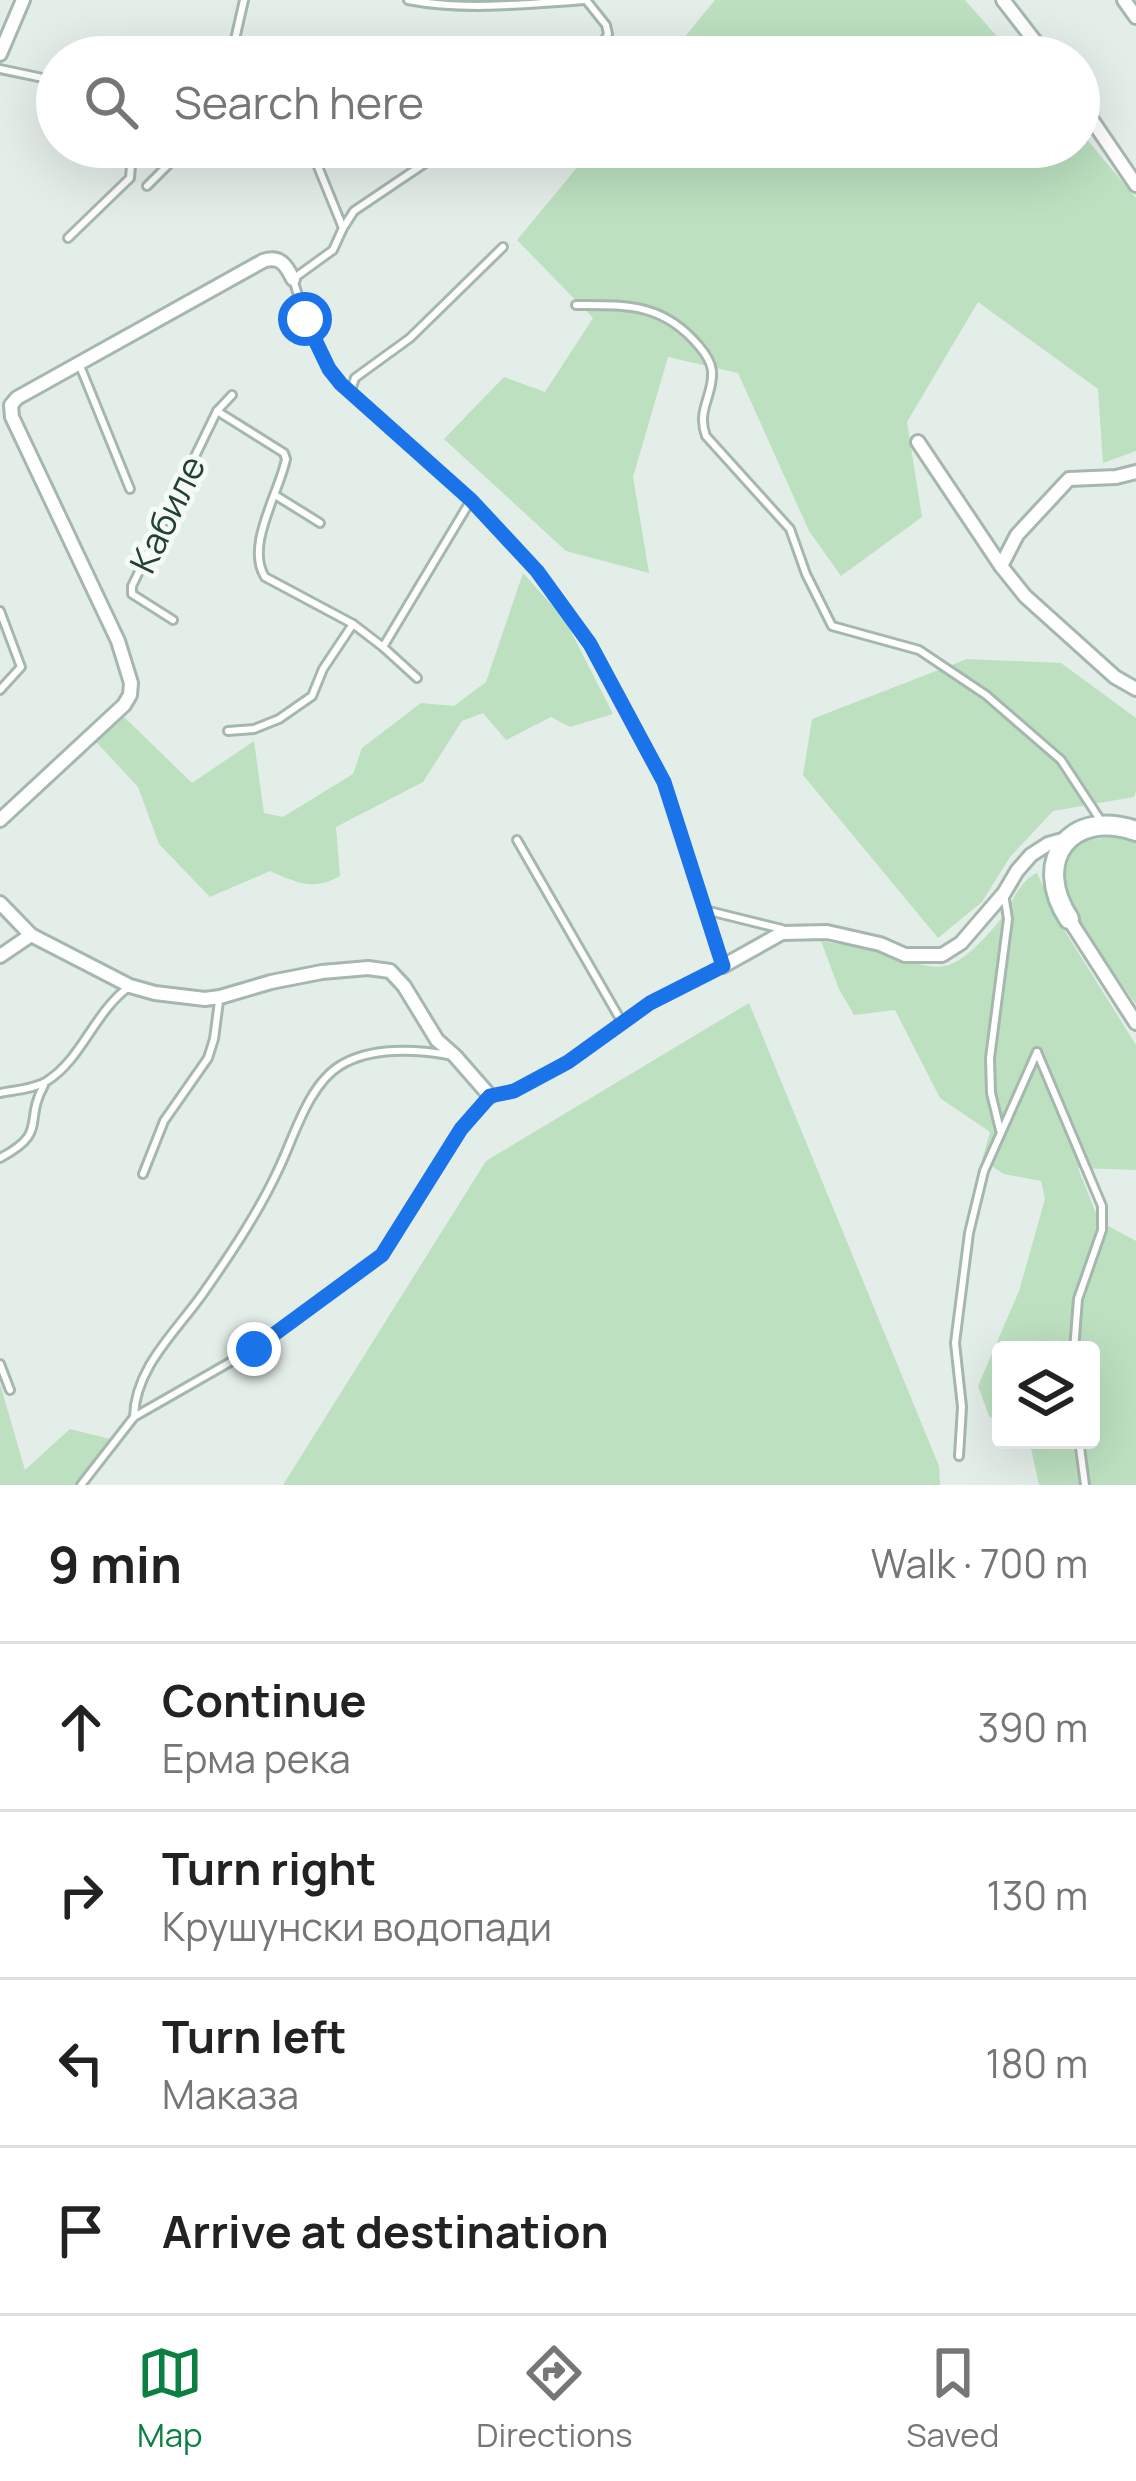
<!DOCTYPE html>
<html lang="en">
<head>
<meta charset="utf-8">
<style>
	:root { --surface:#fff; --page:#f6f6f6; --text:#222; --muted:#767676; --line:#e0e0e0; --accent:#0b8043 }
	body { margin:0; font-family:Manrope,sans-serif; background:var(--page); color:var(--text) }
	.controls { position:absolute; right:36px; bottom:36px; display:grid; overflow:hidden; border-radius:12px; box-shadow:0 12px 48px #0002 }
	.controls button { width:108px; height:108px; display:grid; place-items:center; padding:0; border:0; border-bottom:3px solid var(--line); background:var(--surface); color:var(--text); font:60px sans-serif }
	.stop { position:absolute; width:36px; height:36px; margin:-27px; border:9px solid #1a73e8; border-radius:50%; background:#fff }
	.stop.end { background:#1a73e8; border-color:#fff; box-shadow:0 3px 12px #0008 }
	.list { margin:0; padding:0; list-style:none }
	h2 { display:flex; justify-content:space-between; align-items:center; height:156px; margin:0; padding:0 48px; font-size:51px }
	h2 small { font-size:39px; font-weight:400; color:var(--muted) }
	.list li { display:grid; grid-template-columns:78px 1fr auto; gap:36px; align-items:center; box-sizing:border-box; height:168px; padding:0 48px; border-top:3px solid var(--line) }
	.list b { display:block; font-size:45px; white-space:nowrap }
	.list p { margin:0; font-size:39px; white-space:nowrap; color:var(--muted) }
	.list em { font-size:39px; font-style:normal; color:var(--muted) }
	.icon { flex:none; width:66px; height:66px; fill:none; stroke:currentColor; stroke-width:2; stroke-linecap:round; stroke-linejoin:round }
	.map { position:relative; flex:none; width:1136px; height:1485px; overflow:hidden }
	.search { position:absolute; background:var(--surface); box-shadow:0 12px 48px #0002; left:36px; right:36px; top:36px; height:132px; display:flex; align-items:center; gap:30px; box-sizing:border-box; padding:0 42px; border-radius:66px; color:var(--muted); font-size:45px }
	.sheet { height:828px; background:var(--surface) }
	nav { display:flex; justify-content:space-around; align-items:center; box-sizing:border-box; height:168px; border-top:3px solid var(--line); background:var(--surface); font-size:33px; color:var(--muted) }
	nav a { display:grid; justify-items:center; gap:6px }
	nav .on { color:var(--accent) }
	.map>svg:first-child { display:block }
	.green { fill:#bce0c0 }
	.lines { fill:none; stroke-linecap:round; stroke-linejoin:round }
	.lane-casing { stroke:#a6b7ae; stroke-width:12 }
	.street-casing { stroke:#a6b7ae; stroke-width:18 }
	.secondary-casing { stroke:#a2bbae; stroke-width:24 }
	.lane { stroke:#fff; stroke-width:6 }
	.street { stroke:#fff; stroke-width:12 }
	.secondary { stroke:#fff; stroke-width:18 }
	.route { stroke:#1a73e8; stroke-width:15 }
	.labels { text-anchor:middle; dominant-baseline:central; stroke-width:10; stroke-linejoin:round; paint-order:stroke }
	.street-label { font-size:36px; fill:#224134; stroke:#f5faf7 }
</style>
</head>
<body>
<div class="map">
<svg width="1136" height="1485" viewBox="0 0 1136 1485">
	<rect width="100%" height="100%" fill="#e4eee8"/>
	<g class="green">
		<path d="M715 0H965L1015 57H668Z"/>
		<path d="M1079 130 1136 198V451L1103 463 1098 389 978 302 907 422 922 517 841 576 809 531 738 373 668 357 633 477 649 573 566 551 444 439 504 377 545 392 593 318 517 240 594 147H1079Z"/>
		<path d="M523 573 565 620 613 714 570 727 551 717 506 740 483 713 462 721 423 782 336 827 340 876C313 891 298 883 270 871L210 897 159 844 138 787 87 732 117 710 192 783 254 741 264 813 283 817 353 774 362 748 421 703 454 706 486 682Z"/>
		<path d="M967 659 1061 663 1136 718V791L1134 797 1053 811 1010 857 982 902 938 938 803 775 812 719Z"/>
		<path d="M1108 837 1136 842V1004C1115 973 1067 915 1065 880 1065 870 1068 860 1070 851L1086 841Z"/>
		<path d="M1037 873 1058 920 1136 1045V1170L1078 1168 1099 1221 1136 1241V1485H1039L1030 1444 1025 1440H1091V1350H1001V1424L989 1416 978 1386 1019 1291 1045 1199 1041 1181 1004 1174 982 1160 990 1132 940 1098 895 1010 854 1015 839 989 821 941C836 944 852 945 867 948 936 966 942 988 997 924 1011 908 1017 882 1037 873Z"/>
		<path d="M749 1003 939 1466 940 1485H283L486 1161Z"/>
		<path d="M0 1384 25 1470 70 1429 118 1441 78 1485H0Z"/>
	</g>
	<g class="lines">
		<g class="lane-casing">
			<g id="lane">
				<path d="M408 0C465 11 527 4 585 0"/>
				<path d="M231 57 244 0"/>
				<path d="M582 57 602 44 608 34 606 25 586 0"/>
				<path d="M0 69 57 81"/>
				<path d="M310 147 343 228"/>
				<path d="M147 186 186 147"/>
				<path d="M68 238 130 178 131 165 139 147"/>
				<path d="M576 305C627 305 663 303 699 346 705 353 711 361 712 371 714 395 696 410 706 436L790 529 806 574 832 626 919 650 986 695 1061 760 1101 821"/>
				<path d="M80 366 130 489"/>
				<path d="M351 390 355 378 410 338 503 247"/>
				<path d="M217 411 284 453 286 459C279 493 245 546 265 577L353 624 383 647"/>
				<path d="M275 495 320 523"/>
				<path d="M0 611 21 667 0 690"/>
				<path d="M173 620 132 594V586L217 411 232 395"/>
				<path d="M417 678 383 647 471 500"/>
				<path d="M228 731 254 729 279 719 312 696 323 669 353 624"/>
				<path d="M517 840 623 1024"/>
				<path d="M705 910 782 929"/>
				<path d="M1037 1052 1102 1206V1230L1078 1299 1074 1350"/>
				<path d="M0 1093C15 1090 34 1089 47 1081 82 1059 94 1012 130 986"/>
				<path d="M1000 1130 991 1093 990 1058 1008 919 1004 894"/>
				<path d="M0 1158C49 1132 23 1123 44 1085"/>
				<path d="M143 1174 164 1121 208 1058 214 1039 219 1001"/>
				<path d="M0 1364 10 1390"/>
				<path d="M134 1417C135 1367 177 1331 204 1292 232 1252 260 1210 280 1166 295 1134 309 1084 341 1065 371 1047 415 1049 448 1055"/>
				<path d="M1079 1440 1085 1485"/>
				<path d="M959 1456 962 1407 955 1343 969 1233 984 1171 1037 1052"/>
				<path d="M81 1485 134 1417 253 1349 382 1255 461 1129 490 1096 514 1091 568 1062 650 1003 723 966 664 782 589 644 537 571 471 500 341 384C317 352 304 316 293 279L333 250 343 228 354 211 449 147"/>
			</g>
		</g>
		<g class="street-casing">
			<g id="street">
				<path d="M1003 0 1047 57"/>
				<path d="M1124 0 1136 17"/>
				<path d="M0 54 23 0"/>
				<path d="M1079 101 1136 185"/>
				<path d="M918 442 1001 566 1025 596 1115 677 1136 689"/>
				<path d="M1001 566 1017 535 1069 479 1116 477 1136 472"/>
				<path d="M0 820 124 705 130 695 131 683 118 641 12 417 11 405 17 398 263 261C280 255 286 265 293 279"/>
				<path d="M0 903 31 935 130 986 155 993 205 999 220 997 271 982 322 972 368 968 390 971 404 986 437 1040 455 1056 490 1096"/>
				<path d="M1069 919 1136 1023"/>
				<path d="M0 956 31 935"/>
				<path d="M723 966 782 933 827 932 880 944 905 955H942L961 943 1004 893 1017 871 1031 855 1048 844 1066 839"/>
			</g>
		</g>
		<g class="secondary-casing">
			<path id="secondary" d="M1069 919C1031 861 1070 808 1136 831"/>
		</g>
		<use href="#lane" class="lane"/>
		<use href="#street" class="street"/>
		<use href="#secondary" class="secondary"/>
	</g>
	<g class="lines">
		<path class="route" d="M254 1349 382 1255 461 1129 490 1096 514 1091 568 1062 650 1003 723 966 664 782 590 644 537 571 471 500 341 384 329 369 305 319"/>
	</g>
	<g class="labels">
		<g class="street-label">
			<text transform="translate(167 514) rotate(-64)">Кабиле</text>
		</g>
	</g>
</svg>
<div class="controls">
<button><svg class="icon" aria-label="layers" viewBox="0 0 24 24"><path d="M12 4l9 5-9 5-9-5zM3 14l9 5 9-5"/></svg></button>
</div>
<div class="stop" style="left:305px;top:319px"></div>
<div class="stop end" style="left:254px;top:1349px"></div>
<div class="search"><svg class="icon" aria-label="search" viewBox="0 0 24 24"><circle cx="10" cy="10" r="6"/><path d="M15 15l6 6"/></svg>Search here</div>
</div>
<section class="sheet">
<h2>9 min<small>Walk · 700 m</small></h2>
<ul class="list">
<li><svg class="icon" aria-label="ahead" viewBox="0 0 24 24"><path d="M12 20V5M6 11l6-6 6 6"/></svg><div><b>Continue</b><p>Ерма река</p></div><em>390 m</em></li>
<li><svg class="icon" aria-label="right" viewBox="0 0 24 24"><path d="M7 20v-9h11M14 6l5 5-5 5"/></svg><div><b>Turn right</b><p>Крушунски водопади</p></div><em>130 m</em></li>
<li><svg class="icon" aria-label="left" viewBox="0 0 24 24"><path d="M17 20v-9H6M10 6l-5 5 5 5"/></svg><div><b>Turn left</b><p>Маказа</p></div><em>180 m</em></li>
<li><svg class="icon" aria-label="arrive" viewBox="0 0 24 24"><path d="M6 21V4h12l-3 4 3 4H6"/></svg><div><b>Arrive at destination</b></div></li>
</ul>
</section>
<nav>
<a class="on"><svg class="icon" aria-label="map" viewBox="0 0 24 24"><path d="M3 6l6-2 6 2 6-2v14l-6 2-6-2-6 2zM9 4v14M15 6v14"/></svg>Map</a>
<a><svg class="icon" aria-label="directions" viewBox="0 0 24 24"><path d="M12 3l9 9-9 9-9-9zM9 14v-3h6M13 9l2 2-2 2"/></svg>Directions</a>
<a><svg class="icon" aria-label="saved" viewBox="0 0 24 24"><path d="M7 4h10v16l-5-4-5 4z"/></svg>Saved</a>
</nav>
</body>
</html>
